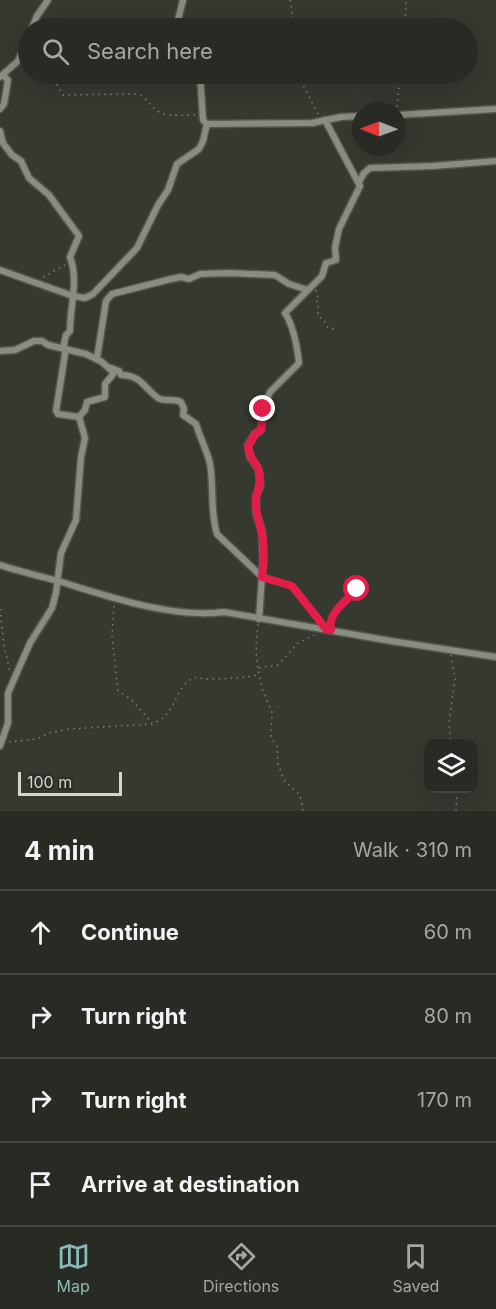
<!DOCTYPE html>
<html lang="en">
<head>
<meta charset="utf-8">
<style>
	:root { --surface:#282b24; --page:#343731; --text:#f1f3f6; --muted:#a5a7a6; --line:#444741; --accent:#8bbbb9 }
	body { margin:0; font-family:Inter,sans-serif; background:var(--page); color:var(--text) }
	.controls { position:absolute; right:18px; bottom:18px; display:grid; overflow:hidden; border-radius:12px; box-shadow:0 6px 24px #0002 }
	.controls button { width:54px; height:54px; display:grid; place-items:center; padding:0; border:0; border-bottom:2px solid var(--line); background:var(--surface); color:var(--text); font:30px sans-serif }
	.compass { position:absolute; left:352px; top:102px; width:54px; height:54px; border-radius:50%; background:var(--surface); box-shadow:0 6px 24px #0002; rotate:271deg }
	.scale { position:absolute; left:18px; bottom:15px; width:104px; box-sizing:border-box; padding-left:6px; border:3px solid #d3d5cf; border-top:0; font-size:16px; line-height:21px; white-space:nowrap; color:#d3d5cf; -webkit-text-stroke:4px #2b2e26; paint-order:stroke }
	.stop { position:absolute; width:18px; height:18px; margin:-14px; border:4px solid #e11d48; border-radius:50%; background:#fff }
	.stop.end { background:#e11d48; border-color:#fff; box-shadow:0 2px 6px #0008 }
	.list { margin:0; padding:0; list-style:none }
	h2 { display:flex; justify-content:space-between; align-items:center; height:78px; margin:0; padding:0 24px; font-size:26px }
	h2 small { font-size:20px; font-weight:400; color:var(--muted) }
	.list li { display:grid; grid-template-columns:39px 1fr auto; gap:18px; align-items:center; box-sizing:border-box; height:84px; padding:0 24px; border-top:2px solid var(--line) }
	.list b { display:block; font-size:22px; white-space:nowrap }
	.list em { font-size:20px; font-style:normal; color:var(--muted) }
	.icon { flex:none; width:33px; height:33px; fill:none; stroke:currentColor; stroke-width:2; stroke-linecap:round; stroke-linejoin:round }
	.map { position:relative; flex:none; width:496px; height:811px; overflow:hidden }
	.search { position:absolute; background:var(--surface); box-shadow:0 6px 24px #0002; left:18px; right:18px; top:18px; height:66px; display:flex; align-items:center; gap:15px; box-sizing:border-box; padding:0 21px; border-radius:33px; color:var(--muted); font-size:22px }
	.sheet { height:414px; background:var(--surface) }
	nav { display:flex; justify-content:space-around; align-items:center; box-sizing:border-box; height:84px; border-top:2px solid var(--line); background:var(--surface); font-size:16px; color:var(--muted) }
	nav a { display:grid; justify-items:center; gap:3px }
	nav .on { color:var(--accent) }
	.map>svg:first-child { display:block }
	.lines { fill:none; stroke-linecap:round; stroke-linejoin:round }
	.minor-casing { stroke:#54564e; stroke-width:9 }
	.path { stroke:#7f827a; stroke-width:1.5; stroke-dasharray:1.5 4.5; stroke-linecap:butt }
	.minor { stroke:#888c81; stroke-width:6 }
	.route { stroke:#e11d48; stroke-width:8 }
</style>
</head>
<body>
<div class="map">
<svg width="496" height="811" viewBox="0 0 496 811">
	<rect width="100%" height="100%" fill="#353930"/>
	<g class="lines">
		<g class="minor-casing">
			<g id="minor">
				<path d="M32 28 37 16 48 0"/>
				<path d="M176 28 183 0"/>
				<path d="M200 74 203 120 207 124"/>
				<path d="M0 77 18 61 28 38"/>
				<path d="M0 109 4 104 8 80 4 76"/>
				<path d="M397 115 496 109"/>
				<path d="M0 131 3 143 12 155 21 161 29 178 49 195 79 236 70 257C79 281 70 305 70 331L66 335 64 344 65 354 56 411 58 414 79 417"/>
				<path d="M359 182 364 173 370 168 433 166 496 161"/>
				<path d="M0 270 73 296 85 298 93 294 137 248 158 205 168 190 177 164 199 149 203 141 207 124 312 123 341 117 361 116"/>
				<path d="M0 351 15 350 34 341H42L48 345 86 354 102 362 114 373 105 384V397L87 402 85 410 79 417 85 438 81 457 76 520 61 553 56 593 52 608 30 643 8 693V723L0 746"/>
				<path d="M97 358 106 301 112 294 171 279 181 277 189 279 200 274 230 273 275 275 289 284 308 290"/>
				<path d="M111 368 119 371 121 375C141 375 144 388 158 398 164 402 174 398 181 402L184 409 183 415 196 424C200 438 207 450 210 464 214 487 210 512 217 534L262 577"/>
				<path d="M0 565C19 571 39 576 58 581 107 596 173 619 224 612L391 641 496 657"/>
				<path d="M259 619 263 563 262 531 256 513V496L260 487V479L258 468 250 457 248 445 255 434 261 430 263 409 270 392 299 363C297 345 294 327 285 313L322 276 326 263 336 260 335 248 339 229 360 186 325 120"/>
			</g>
		</g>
		<g class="path">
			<path d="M290 0 295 28"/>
			<path d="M405 28 406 0"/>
			<path d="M24 62 28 64"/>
			<path d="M42 74 55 82 63 95 137 94C147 97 150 107 159 112 169 117 186 115 197 115"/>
			<path d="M303 74 304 87 318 114"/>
			<path d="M397 107 400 74"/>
			<path d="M43 277 65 265"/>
			<path d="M316 290 318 298 316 300 318 303V316L324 320 328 328 335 329"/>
			<path d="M268 580 292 586 320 622"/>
			<path d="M114 606 112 636 118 691 131 699 152 723"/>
			<path d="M0 609 4 645 10 672"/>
			<path d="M330 623 333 615 357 589"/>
			<path d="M258 624 256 645 257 663 262 689 272 712 271 738 277 746 278 764 284 780 300 795 303 811"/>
			<path d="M451 655 455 679 449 723 451 744"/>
			<path d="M259 668 278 665 298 643 314 635"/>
			<path d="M9 742 37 739 49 733 69 729 152 724C156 722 161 720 164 717 175 707 178 687 191 679 197 675 202 680 208 679 226 679 242 678 259 675"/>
			<path d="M456 811 457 788"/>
		</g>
		<use href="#minor" class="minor"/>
	</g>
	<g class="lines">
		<path class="route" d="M263 409 261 430 255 434 248 447C250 460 256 462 259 471 262 482 257 489 256 499 255 511 258 519 261 530 265 544 264 562 262 577L292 586 326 629 331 630C327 613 347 601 357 589"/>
	</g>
</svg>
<div class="controls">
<button><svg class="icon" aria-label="layers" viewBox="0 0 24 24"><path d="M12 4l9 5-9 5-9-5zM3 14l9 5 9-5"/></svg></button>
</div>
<svg class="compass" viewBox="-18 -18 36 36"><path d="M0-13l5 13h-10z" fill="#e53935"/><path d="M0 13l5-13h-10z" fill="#a5a7a6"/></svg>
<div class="scale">100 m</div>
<div class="stop" style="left:357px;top:589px"></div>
<div class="stop end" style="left:263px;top:409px"></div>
<div class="search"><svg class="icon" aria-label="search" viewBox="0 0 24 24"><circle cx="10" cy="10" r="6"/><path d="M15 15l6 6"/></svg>Search here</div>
</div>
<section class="sheet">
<h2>4 min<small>Walk · 310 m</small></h2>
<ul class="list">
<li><svg class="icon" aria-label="ahead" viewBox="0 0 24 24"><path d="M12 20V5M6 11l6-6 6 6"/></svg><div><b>Continue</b></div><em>60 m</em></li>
<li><svg class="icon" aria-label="right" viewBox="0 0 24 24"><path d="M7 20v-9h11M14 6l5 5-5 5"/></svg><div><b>Turn right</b></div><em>80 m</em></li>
<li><svg class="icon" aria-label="right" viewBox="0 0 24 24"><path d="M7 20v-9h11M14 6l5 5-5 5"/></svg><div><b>Turn right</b></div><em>170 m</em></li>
<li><svg class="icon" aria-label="arrive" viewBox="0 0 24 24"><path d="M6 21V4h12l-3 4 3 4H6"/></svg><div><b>Arrive at destination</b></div></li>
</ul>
</section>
<nav>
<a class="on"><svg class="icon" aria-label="map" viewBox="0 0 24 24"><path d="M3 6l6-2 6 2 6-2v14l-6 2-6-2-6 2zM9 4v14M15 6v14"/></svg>Map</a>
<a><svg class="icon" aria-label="directions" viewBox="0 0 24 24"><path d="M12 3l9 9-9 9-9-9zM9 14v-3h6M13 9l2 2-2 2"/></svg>Directions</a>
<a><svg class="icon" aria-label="saved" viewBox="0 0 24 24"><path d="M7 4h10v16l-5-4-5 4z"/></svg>Saved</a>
</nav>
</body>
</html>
